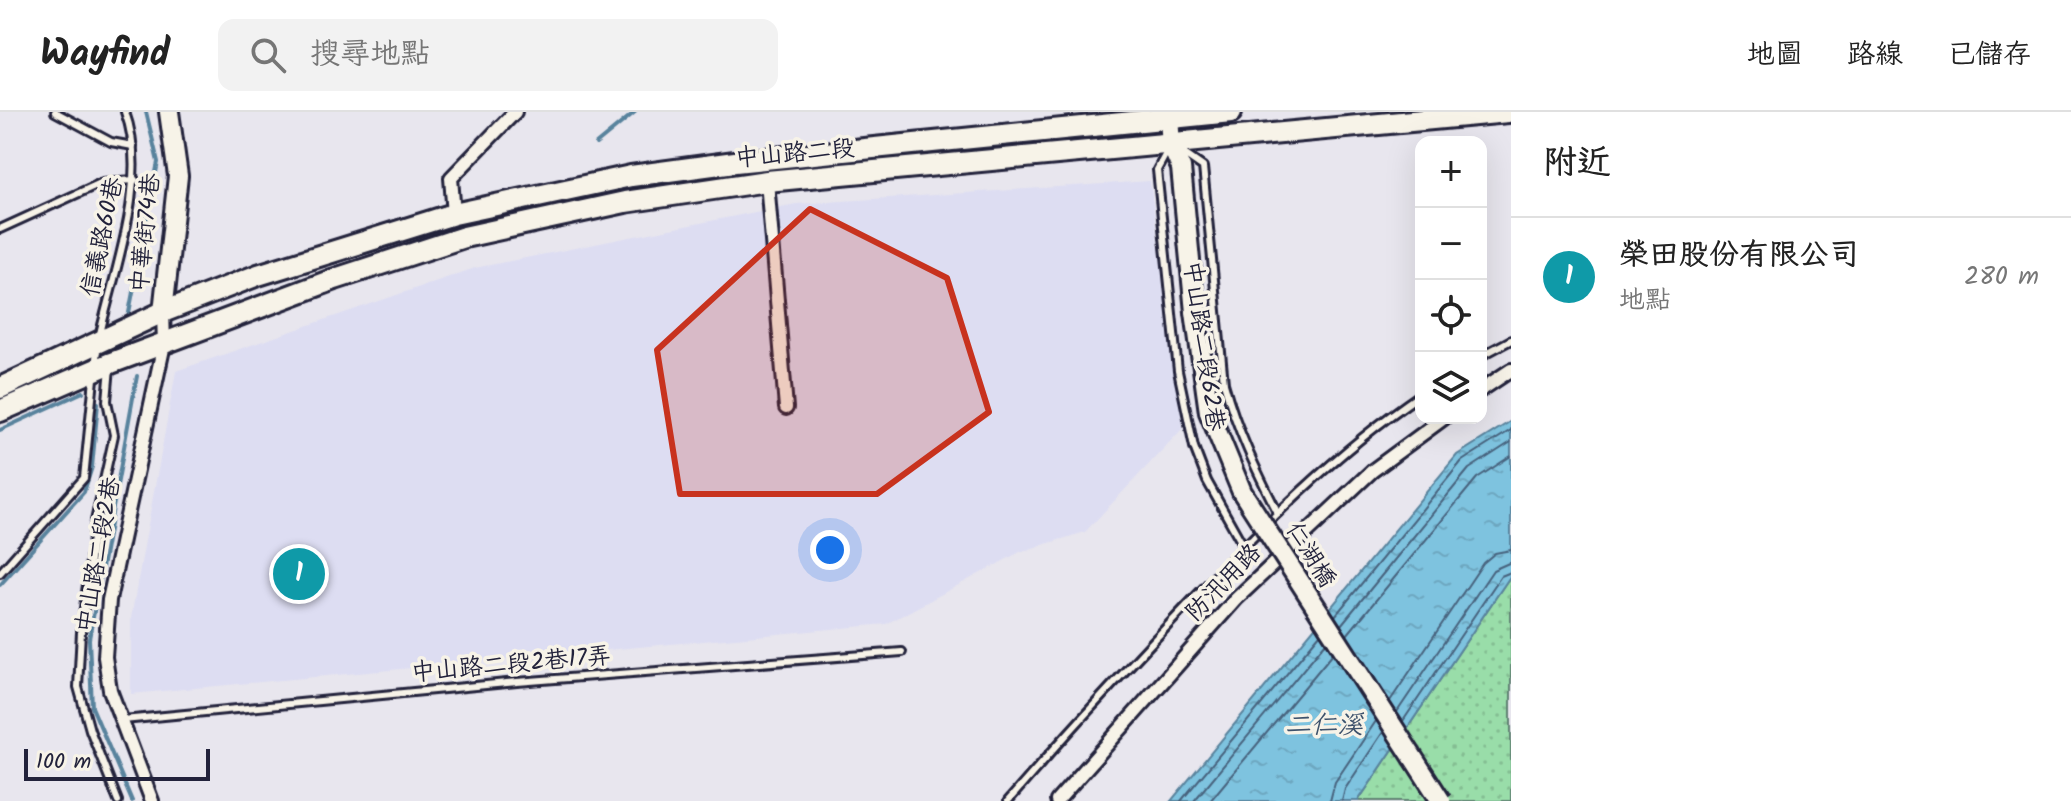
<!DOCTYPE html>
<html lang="zh-TW">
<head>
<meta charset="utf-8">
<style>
	:root { --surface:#fff; --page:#f2f2f2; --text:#222; --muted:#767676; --line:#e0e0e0; --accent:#2563eb }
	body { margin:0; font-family:Kalam,"LXGW WenKai TC",sans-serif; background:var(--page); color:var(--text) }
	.controls { position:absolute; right:24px; top:24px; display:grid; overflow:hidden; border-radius:16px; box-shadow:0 8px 32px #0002 }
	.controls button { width:72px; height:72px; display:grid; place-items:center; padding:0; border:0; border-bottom:2px solid var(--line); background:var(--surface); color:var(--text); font:40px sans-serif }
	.scale { position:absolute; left:24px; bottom:20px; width:186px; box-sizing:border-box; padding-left:8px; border:4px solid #22223b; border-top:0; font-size:22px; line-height:28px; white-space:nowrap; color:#22223b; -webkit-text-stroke:6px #f7f3e8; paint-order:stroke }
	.you { position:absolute; left:830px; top:438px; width:28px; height:28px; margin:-20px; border:6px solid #fff; border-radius:50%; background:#1a73e8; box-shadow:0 0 0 12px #1a73e833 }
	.badge { display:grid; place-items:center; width:52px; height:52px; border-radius:50%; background:var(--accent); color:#fff; font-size:26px; font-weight:700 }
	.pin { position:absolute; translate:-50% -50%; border:4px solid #fff; box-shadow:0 2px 8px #0006 }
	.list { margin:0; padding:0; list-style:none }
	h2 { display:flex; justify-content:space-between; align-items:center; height:104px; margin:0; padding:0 32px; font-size:34px }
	h2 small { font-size:26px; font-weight:400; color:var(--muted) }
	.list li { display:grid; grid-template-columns:52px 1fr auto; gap:24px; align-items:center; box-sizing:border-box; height:120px; padding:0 32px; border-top:2px solid var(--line) }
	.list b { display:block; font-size:30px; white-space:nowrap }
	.list p { margin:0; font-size:26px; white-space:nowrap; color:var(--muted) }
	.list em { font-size:26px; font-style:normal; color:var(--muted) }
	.icon { flex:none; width:44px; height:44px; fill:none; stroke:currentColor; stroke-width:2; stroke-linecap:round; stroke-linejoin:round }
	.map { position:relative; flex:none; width:1511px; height:689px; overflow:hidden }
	header { display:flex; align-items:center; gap:48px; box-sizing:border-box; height:112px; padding:0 40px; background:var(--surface); border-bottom:2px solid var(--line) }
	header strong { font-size:38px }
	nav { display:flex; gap:44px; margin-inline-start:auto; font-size:28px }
	.search { width:560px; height:72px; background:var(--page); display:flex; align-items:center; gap:20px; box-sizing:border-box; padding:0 28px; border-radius:16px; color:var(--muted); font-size:30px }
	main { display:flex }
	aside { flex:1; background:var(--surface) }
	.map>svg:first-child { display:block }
	.built { fill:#ddddf2 }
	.grass { fill:url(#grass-dots); stroke:#5e8072; stroke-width:2 }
	.water { fill:url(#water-ripples); stroke:#59839d; stroke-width:2 }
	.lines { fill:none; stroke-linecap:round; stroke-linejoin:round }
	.shore { stroke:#47627d; stroke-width:2 }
	.stream { stroke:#59839d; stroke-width:4 }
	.lane-casing { stroke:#22223b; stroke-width:12 }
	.street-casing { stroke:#22223b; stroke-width:18 }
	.secondary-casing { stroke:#22223b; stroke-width:24 }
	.primary-casing { stroke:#22223b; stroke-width:26 }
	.lane { stroke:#f7f3e8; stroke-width:6 }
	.street { stroke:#f7f3e8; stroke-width:12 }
	.secondary { stroke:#f7f3e8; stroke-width:18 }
	.primary { stroke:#f7f3e8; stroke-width:20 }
	.secondary-bridge-casing { stroke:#22223b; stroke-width:24; stroke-linecap:butt }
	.secondary-bridge { stroke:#f7f3e8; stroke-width:18 }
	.marked { fill:#c8321e; fill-opacity:0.2; stroke:#c8321e; stroke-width:6; stroke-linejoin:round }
	.labels { text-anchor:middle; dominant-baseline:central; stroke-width:7; stroke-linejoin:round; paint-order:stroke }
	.street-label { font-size:24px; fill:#22223b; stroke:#f7f3e8 }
	.water-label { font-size:26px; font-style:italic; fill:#3e526c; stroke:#f7f3e8 }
</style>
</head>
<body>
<header>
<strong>Wayfind</strong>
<div class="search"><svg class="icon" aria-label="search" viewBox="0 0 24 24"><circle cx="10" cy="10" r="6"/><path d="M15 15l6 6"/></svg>搜尋地點</div>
<nav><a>地圖</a><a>路線</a><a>已儲存</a></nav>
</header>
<main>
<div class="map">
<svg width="1511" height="689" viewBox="0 0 1511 689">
	<defs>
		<pattern id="grass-dots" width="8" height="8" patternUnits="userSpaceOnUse" patternTransform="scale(2)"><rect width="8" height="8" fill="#99dda9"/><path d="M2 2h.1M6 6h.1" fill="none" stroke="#84bd92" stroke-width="1.8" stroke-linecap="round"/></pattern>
		<pattern id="water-ripples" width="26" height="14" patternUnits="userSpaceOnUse" patternTransform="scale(2)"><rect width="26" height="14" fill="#7ec3df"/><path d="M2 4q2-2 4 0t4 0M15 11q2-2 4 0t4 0" fill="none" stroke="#6da7c0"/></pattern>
	</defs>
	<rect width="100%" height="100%" fill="#e8e6ee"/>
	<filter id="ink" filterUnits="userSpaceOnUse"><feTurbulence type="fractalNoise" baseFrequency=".0125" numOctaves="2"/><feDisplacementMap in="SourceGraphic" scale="16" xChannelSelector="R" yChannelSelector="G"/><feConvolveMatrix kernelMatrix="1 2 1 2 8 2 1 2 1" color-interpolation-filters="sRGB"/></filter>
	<g filter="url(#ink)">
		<path class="built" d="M1150 69 1183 316 1085 420 1020 440 886 512 131 582V506L176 259 475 156 796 92Z"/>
		<path class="grass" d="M1511 463V689H1358Z"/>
		<path class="water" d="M1511 309V463L1358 689H1171L1457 343Z"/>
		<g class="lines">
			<g class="shore">
				<path d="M1335 504 1462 349 1511 318"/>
				<path d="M1341 513 1469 357 1511 330"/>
				<path d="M1347 523 1477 366 1511 344"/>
				<path d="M1390 589 1483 451 1495 441 1511 438"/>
				<path d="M1397 600 1493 458 1511 450"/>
				<path d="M1403 609 1501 464 1511 460"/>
				<path d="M1181 689 1320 522"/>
				<path d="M1194 689 1326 530"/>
				<path d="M1210 689 1333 541"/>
				<path d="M1330 689 1335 670 1376 609"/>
				<path d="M1342 689 1345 677 1383 620"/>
			</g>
			<g class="stream">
				<path d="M596 32 635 0"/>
				<path d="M128 206 158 50 146 0"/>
				<path d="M0 318 83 280"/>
				<path d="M0 473 84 380 92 355 98 291"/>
				<path d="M132 689 92 595 89 527 137 264"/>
			</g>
			<g class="lane-casing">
				<g id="lane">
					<path d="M55 0 111 30 133 34"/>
					<path d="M1169 36 1157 58 1178 259 1194 335 1207 369 1244 435"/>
					<path d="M1180 39 1203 55 1224 271C1237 318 1256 358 1278 401"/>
					<path d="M0 117 103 70 135 68"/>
					<path d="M99 226C114 158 150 67 125 0"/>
					<path d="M1481 244 1511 228"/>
					<path d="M110 255 107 289 114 323 95 409 81 520 78 575 90 618 118 689"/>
					<path d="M0 461 84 366 97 237"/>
					<path d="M123 608 517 570 902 540"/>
					<path d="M1008 689C1068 620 1131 552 1194 486 1264 413 1337 339 1421 282"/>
				</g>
			</g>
			<g class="street-casing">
				<g id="street">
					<path d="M767 69 786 296"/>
					<path d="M454 102 451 66 515 0"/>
					<path d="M1481 278 1511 258"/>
					<path d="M152 689 110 578 105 545 109 488 164 232 163 200"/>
					<path d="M1057 689 1236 487 1372 359 1444 306"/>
				</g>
			</g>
			<g class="secondary-casing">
				<g id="secondary">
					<path d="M1169 6 1171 33 1181 56 1195 200"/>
					<path d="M163 200 178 64 169 0"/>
				</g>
			</g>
			<g class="primary-casing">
				<g id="primary">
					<path d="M0 276 163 200 258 163 454 102 631 64 735 50 1231 0"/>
					<path d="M0 299 111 251 335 167 464 125 625 90 767 69 1508 0"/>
				</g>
			</g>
			<use href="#lane" class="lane"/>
			<use href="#street" class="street"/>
			<use href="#secondary" class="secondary"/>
			<use href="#primary" class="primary"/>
			<g class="secondary-bridge-casing">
				<path id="secondary-bridge" d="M1195 200 1209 300 1242 380 1441 689"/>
			</g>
			<use href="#secondary-bridge" class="secondary-bridge"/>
		</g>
	</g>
	<path class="marked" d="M810 97 947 166 989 300 877 382H680L657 238Z"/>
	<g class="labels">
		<g class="street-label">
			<text transform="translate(795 42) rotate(-5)">中山路二段</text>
			<text transform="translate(146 121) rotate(-84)">中華街74巷</text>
			<text transform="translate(103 125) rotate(-78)">信義路60巷</text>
			<text transform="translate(1203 234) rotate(82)">中山路二段62巷</text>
			<text transform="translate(99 443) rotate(-80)">中山路二段2巷</text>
			<text transform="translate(1310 443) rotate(58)">仁湖橋</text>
			<text transform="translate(1224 471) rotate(-46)">防汛用路</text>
			<text transform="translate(511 553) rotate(-5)">中山路二段2巷17弄</text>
		</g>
		<g class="water-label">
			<text x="1324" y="614">二仁溪</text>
		</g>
	</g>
</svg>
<div class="controls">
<button>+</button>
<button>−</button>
<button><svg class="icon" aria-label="locate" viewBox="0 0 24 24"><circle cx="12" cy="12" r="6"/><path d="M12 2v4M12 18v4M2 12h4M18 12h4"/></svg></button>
<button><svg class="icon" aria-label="layers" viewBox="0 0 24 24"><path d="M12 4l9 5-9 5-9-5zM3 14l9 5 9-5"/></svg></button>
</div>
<div class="scale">100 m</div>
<div class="you"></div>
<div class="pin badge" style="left:299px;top:462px;background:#0f9aa8">1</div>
</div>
<aside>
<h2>附近<small></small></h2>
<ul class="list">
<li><span class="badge" style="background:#0f9aa8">1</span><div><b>榮田股份有限公司</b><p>地點</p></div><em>280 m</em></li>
</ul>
</aside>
</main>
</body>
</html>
